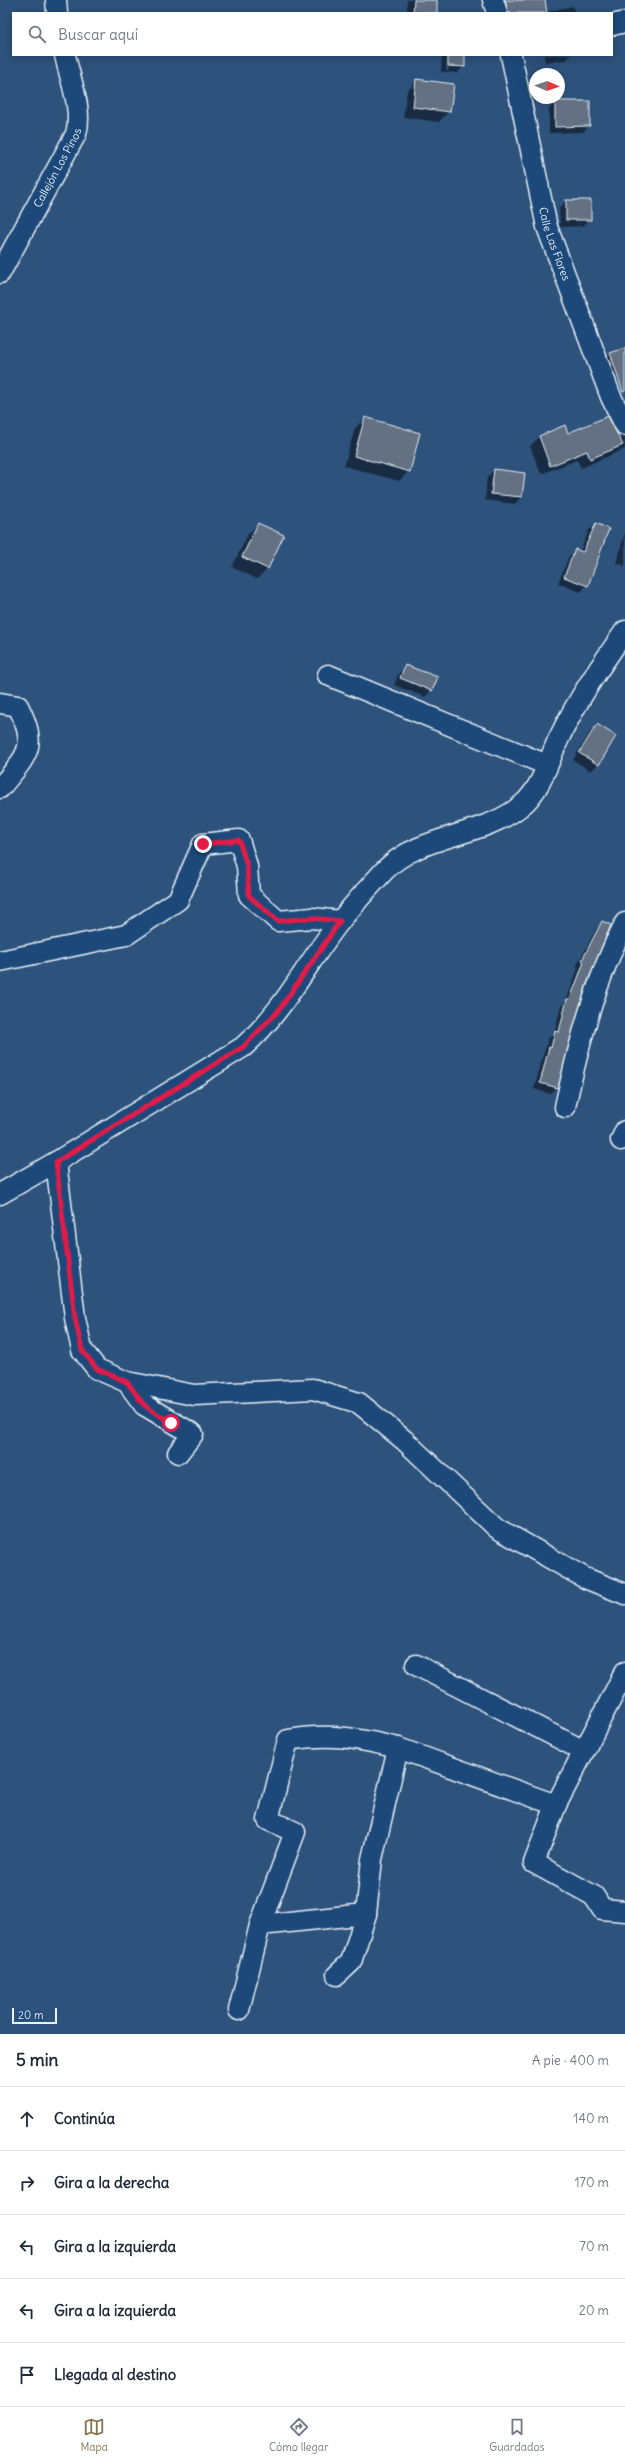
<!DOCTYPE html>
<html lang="es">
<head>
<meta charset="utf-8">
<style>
	:root { --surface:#fff; --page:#f6f6f7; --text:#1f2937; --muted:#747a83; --line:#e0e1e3; --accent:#84754c }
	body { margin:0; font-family:Delius,sans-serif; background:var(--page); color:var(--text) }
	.compass { position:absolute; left:529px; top:68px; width:36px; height:36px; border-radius:50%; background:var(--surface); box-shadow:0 2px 10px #0003; rotate:92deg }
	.scale { position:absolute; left:12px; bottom:10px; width:45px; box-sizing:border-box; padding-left:4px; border:2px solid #e8f1f8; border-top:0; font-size:11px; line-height:14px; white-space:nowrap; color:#e8f1f8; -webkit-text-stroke:3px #1f4a7a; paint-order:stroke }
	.stop { position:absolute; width:12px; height:12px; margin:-9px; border:3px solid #e11d48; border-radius:50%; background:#fff }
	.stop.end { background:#e11d48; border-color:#fff; box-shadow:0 1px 4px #0008 }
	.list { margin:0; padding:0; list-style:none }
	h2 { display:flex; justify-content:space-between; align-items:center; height:52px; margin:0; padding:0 16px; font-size:17px }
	h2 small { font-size:13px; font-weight:400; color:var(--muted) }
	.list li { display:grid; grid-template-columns:26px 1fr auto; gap:12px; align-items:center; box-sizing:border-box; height:64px; padding:0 16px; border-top:1px solid var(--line) }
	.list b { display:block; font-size:15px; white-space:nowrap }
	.list em { font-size:13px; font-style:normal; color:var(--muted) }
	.icon { flex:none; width:22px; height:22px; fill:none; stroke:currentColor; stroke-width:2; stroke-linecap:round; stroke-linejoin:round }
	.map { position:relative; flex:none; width:625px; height:2034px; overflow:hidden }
	.search { position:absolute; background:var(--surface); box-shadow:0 2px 10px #0003; left:12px; right:12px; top:12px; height:44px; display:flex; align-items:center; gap:10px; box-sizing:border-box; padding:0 14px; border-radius:0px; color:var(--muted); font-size:15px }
	.sheet { height:372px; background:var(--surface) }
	nav { display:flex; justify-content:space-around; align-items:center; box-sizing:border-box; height:56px; border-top:1px solid var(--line); background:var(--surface); font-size:11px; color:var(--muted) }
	nav a { display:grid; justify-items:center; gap:2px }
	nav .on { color:var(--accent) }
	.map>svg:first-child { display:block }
	.shadow { fill:#0007 }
	.building { fill:#647183; stroke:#e8f1f8 }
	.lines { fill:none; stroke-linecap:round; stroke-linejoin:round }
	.minor-casing { stroke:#e8f1f8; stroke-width:23 }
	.minor { stroke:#1f4a7a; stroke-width:20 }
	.route { stroke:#e11d48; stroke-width:5 }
	.labels { text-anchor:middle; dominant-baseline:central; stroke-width:3; stroke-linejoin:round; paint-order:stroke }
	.street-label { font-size:11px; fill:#e8f1f8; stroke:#1f4a7a }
</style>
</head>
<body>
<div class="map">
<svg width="625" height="2034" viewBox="0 0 625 2034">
	<rect width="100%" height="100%" fill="#2d527c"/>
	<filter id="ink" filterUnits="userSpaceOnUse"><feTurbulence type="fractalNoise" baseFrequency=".025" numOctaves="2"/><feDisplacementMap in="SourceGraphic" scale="8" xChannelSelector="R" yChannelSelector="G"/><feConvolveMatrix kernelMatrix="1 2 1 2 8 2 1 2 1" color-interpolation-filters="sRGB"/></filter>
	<g filter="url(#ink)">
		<g class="shadow">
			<rect x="407" y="0" width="29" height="13"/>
			<path d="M523 0H544L546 12 573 6 575 13H500L507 5Z"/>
			<path d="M442 55H447L446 71H448L449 55H464V66L457 73 441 72Z"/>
			<path d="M544 55H571L566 60 545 62Z"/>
			<path d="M417 80 449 111 439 122 403 117 407 91Z"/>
			<path d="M556 102 589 126 583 132 549 133V109Z"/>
			<path d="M566 201 590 220 583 226 560 227 559 208Z"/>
			<path d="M625 349V372L610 378 604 361 610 354Z"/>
			<path d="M365 418 409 471 399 481 344 466 355 428Z"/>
			<path d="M567 434 625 436V449L581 468 577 460 541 474 530 446 539 437Z"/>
			<path d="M494 470 524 473 521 497 515 504 485 500 487 477Z"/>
			<path d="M258 524 282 535 267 569 257 579 232 567 248 534Z"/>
			<path d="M596 524 587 585 580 592 558 583 569 556 576 550 580 551 589 530Z"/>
			<path d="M625 533V566L616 563Z"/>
			<path d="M406 666 432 690 425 697 394 685 399 673Z"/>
			<path d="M597 726 614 736 598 764 591 771 573 760 590 732Z"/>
			<path d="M602 922 557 1087 550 1094 534 1089 543 1055 549 1038 554 1034 561 1006 566 1001 578 968 576 967 596 929Z"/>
		</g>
		<g class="building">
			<path d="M414 0H437V13H413Z"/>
			<path d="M505 0H545L547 13H508Z"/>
			<path d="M448 55H465V67L448 66Z"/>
			<path d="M416 79 454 84 450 112 413 107Z"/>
			<path d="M555 101H590V126L555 127Z"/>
			<rect x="566" y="200" width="25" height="20"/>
			<path d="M625 348V391L623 392 610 353Z"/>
			<path d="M608 416 623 445 590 459 587 451 550 466 539 436 565 425 568 433Z"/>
			<path d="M365 417 420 433 410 472 354 456Z"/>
			<path d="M494 469 525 473 522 497 491 494Z"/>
			<path d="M258 523 284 535 268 569 242 557Z"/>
			<path d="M596 523 609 529 588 586 564 577 575 549 583 552Z"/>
			<path d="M405 665 438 677 432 691 400 678Z"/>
			<path d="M597 724 616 736 599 765 579 753Z"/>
			<path d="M602 921 611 925 586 986 558 1088 540 1083 549 1047 551 1048 555 1031 559 1032 567 999H570L584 962 582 960Z"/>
		</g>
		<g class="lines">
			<g class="minor-casing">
				<g id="minor">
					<path d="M56 0 57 13"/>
					<path d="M493 0 497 13"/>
					<path d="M612 25 625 22"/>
					<path id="s1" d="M511 55 547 227 611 397 625 425"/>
					<path id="s2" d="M0 273 76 134C83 109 70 80 65 55"/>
					<path d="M328 675 547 765"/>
					<path d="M0 703 18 706C39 748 27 755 0 788"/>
					<path d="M0 961 126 935 178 900 203 844 239 840 247 866 249 895 278 921 312 918 340 921"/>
					<path d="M565 1107C579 1043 595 981 625 923"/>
					<path d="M621 1140 625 1131"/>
					<path d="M56 1162 75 1318 82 1350 97 1369 127 1382 194 1395 313 1389 359 1403 404 1440 497 1528 585 1578 625 1594"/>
					<path d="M0 1194 56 1162 243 1047C284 1011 307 963 340 921 354 904 369 887 384 871 420 833 483 838 522 805 543 788 549 757 561 734 579 697 602 664 625 631"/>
					<path d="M127 1382 144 1405 193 1434 178 1453"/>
					<path d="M416 1665 584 1751"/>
					<path d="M556 1805 534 1863 594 1896 602 1909 625 1911"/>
					<path d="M260 1925 366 1914"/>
					<path d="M337 1975 351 1962 366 1914 372 1859 398 1748 556 1805 625 1672"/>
					<path d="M239 2010 260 1925 295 1832 268 1820 288 1740C330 1733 357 1738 398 1748"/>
				</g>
			</g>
			<use href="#minor" class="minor"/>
		</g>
	</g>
	<g class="lines" filter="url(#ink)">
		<path class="route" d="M171 1423 144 1405 127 1382 97 1369 82 1350 75 1318 56 1162 243 1047 279 1010 340 921 312 918 278 921 249 896 247 866 239 840 203 844"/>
	</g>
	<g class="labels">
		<g class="street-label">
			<text stroke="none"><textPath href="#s2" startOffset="120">Callejón Los Pinos</textPath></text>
			<text stroke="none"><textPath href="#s1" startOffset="194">Calle Las Flores</textPath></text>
		</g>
	</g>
</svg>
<svg class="compass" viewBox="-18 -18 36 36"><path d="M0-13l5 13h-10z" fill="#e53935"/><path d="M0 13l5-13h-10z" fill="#747a83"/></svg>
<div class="scale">20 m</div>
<div class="stop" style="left:171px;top:1423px"></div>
<div class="stop end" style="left:203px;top:844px"></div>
<div class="search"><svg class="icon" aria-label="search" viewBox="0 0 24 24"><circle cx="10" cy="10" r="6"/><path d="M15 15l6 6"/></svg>Buscar aquí</div>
</div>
<section class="sheet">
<h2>5 min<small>A pie · 400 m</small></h2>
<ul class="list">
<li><svg class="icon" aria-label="ahead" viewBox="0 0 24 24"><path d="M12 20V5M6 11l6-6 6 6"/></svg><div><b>Continúa</b></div><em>140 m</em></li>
<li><svg class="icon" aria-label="right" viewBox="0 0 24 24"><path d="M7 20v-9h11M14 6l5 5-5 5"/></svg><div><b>Gira a la derecha</b></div><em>170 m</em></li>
<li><svg class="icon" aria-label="left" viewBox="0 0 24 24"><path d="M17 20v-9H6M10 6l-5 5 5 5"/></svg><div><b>Gira a la izquierda</b></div><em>70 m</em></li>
<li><svg class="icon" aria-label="left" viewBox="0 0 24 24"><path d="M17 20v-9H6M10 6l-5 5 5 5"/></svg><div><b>Gira a la izquierda</b></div><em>20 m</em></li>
<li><svg class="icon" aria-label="arrive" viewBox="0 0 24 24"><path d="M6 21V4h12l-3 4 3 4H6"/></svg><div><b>Llegada al destino</b></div></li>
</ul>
</section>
<nav>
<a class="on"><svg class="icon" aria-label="map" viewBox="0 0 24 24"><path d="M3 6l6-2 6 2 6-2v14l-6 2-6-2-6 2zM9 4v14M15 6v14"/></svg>Mapa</a>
<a><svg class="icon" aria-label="directions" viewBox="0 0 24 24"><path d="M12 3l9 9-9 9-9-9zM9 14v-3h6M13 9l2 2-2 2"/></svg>Cómo llegar</a>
<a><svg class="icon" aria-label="saved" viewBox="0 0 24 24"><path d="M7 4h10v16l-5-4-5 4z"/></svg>Guardados</a>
</nav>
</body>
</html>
